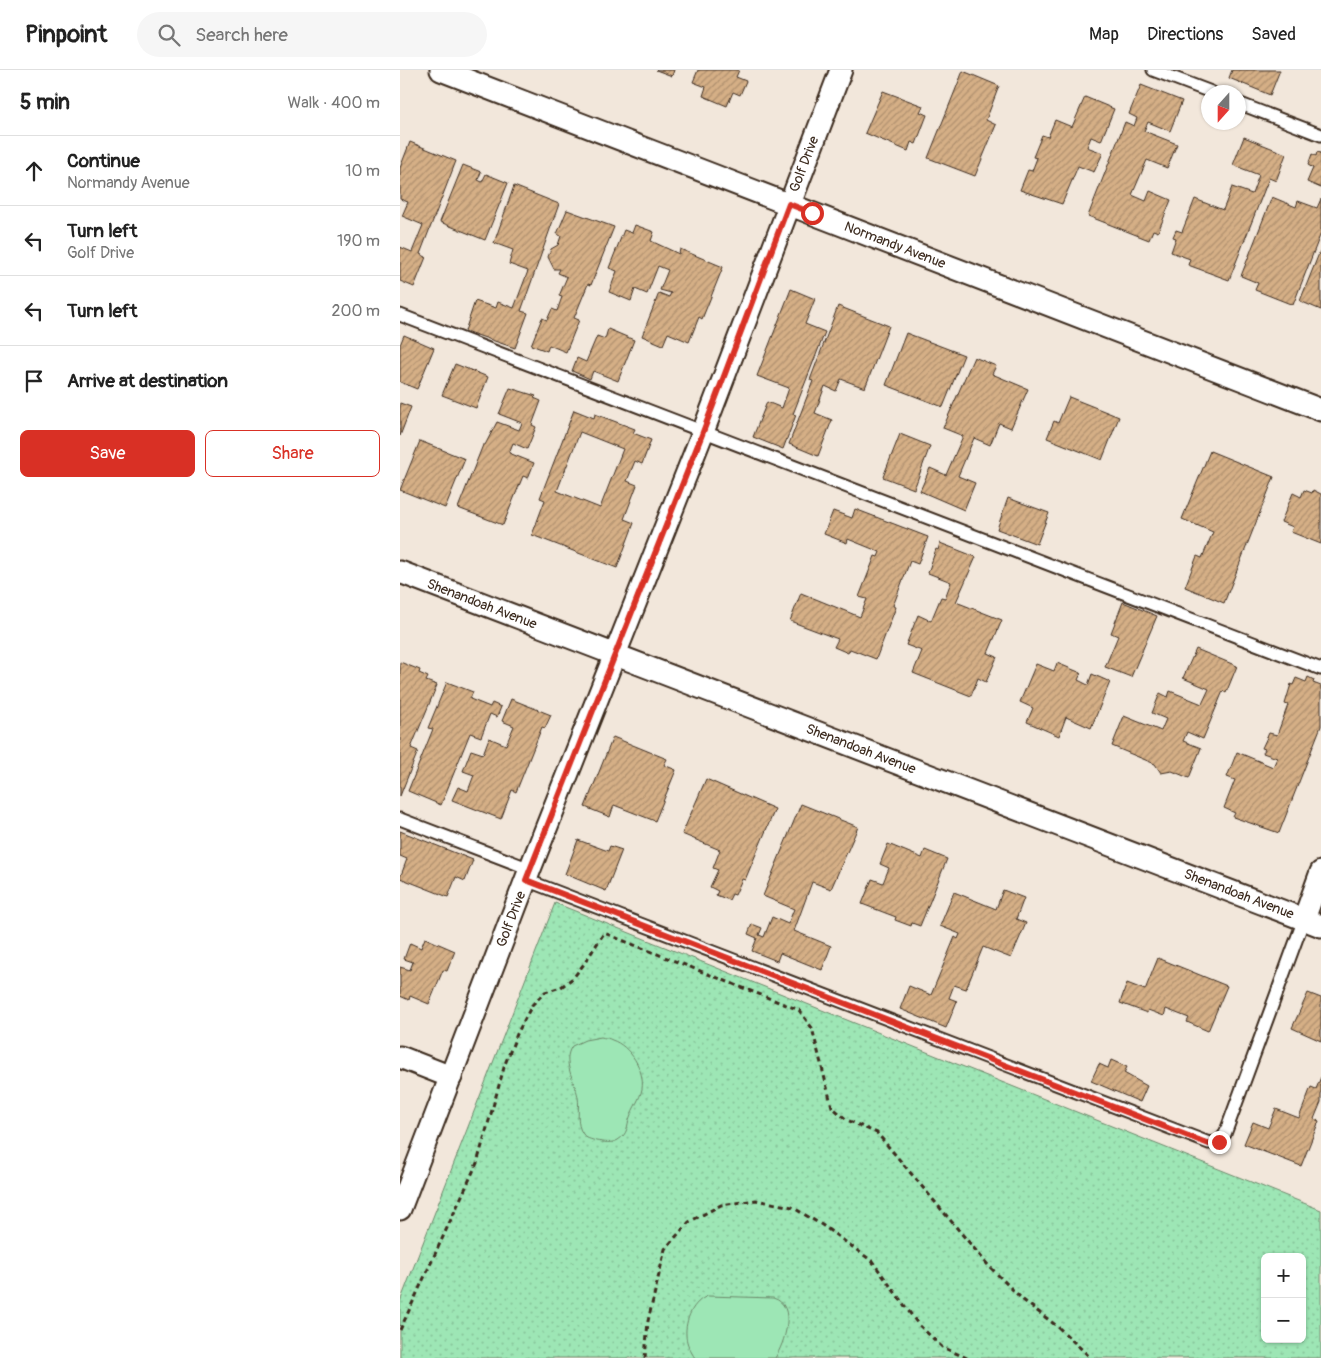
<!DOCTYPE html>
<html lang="en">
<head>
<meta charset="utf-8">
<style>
	:root { --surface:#fff; --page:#f6f6f6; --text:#222; --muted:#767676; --line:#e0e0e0; --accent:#d93025 }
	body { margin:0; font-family:Pangolin,sans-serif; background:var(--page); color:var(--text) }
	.controls { position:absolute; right:15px; bottom:15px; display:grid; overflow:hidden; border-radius:8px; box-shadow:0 1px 4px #0004 }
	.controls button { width:45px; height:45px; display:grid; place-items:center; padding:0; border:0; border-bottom:1px solid var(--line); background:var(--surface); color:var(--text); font:25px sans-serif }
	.compass { position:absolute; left:801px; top:15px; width:45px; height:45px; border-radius:50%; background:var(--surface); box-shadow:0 1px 4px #0004; rotate:201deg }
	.stop { position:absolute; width:15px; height:15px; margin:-11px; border:4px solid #d93025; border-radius:50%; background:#fff }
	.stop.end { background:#d93025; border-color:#fff; box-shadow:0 1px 5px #0008 }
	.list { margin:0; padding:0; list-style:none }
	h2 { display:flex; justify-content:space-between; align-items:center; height:65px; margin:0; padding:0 20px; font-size:21px }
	h2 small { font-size:16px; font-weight:400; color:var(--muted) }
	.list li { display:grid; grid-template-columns:32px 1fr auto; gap:15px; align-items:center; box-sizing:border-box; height:70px; padding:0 20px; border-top:1px solid var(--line) }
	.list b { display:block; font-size:19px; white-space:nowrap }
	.list p { margin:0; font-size:16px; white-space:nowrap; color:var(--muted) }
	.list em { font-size:16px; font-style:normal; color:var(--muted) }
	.actions { display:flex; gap:10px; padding:15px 20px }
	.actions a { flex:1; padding:11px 0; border:1px solid var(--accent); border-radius:8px; text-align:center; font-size:18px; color:var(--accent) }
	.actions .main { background:var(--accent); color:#fff }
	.icon { flex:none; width:28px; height:28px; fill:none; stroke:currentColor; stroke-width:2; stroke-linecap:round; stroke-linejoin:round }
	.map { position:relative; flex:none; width:921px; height:1288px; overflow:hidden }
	header { display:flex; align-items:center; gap:30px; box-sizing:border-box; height:70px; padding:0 25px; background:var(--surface); border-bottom:1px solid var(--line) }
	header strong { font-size:24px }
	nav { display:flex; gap:28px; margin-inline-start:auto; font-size:18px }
	.search { width:350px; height:45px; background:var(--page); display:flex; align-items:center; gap:12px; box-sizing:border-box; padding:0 18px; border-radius:28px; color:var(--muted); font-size:19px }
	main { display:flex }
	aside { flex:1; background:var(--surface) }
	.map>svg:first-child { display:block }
	.grass { fill:url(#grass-dots); stroke:#6c886a; fill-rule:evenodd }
	.pitch { fill:#9de6b5; stroke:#6c886a }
	.building { fill:url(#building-hatch); stroke:#3b2a1e; fill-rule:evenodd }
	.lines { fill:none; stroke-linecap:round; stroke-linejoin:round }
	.service-casing { stroke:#3b2a1e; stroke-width:15 }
	.minor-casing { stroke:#3b2a1e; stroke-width:25 }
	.path { stroke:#3b2a1e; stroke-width:3; stroke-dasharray:5 4; stroke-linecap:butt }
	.service { stroke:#fff; stroke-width:11 }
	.minor { stroke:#fff; stroke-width:21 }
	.route { stroke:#d93025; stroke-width:6 }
	.labels { text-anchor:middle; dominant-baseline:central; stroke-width:4; stroke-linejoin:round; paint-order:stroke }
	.street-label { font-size:14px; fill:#3b2a1e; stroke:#fff }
</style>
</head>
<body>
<header>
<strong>Pinpoint</strong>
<div class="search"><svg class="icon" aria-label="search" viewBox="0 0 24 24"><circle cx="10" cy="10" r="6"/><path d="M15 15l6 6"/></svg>Search here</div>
<nav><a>Map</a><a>Directions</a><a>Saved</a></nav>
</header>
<main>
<aside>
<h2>5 min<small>Walk · 400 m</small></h2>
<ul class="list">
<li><svg class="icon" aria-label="ahead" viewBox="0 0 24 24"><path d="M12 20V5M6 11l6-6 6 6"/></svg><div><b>Continue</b><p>Normandy Avenue</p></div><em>10 m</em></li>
<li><svg class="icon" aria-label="left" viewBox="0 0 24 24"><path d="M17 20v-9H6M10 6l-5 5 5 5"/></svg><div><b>Turn left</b><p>Golf Drive</p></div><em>190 m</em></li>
<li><svg class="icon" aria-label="left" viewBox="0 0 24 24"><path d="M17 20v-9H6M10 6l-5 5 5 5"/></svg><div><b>Turn left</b></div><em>200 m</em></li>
<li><svg class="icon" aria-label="arrive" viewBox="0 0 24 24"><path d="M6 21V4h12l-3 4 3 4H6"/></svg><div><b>Arrive at destination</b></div></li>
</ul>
<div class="actions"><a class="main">Save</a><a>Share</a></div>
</aside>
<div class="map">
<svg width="921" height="1288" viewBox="0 0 921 1288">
	<defs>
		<pattern id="grass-dots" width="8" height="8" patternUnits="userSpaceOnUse" patternTransform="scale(1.25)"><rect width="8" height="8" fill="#9de6b5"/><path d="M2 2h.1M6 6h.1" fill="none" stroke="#88c59b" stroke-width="1.8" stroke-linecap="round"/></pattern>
		<pattern id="building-hatch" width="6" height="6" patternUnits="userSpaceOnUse" patternTransform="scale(1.25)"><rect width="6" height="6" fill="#d5af86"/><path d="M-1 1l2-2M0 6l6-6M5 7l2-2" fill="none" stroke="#ae8f6d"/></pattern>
	</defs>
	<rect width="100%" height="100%" fill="#f2e7db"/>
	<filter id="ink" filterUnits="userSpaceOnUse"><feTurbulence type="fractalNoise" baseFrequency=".02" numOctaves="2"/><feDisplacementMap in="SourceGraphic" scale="10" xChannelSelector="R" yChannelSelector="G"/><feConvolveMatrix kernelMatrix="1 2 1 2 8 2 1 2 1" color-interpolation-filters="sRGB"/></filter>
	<g filter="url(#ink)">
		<path class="grass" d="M155 833 921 1140V1288H0V1232ZM865 1187H902V1269H865Z"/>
		<g class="pitch">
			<path d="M201 967C204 968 209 968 212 970 230 976 245 1000 242 1019 240 1029 233 1038 230 1047 226 1057 229 1063 218 1070 212 1074 203 1072 196 1071 191 1069 186 1069 183 1064 175 1054 180 1038 178 1027 175 1010 161 992 172 976L185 970Z"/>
			<path d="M308 1226 373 1228C398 1235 384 1274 375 1288H295C291 1282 286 1273 286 1265 285 1250 293 1231 308 1226Z"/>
		</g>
		<g class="building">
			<path d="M256 0H274L272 6Z"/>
			<path d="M298 0H339L336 7 346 11 340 25 333 22 327 36 303 26 306 17 293 12Z"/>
			<path d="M832 0H880L870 25 829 8Z"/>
			<path d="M563 1 599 16 586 50 596 55 575 106 528 88Z"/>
			<path d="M741 15 782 31 770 61 748 52 744 61 777 74 767 98 747 90 732 125 746 131 750 121 771 130 758 162 753 160 749 170 688 146 725 52 734 56 737 48 729 44Z"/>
			<path d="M483 21 523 36 520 42 527 45 516 74 511 72 508 81 465 63Z"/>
			<path d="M685 27 714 39 701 71 691 67 687 77 703 83 694 102 678 96 662 134 620 120 628 100 632 101 637 88 633 87 642 65 648 67 655 50 672 57Z"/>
			<path d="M844 67 886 84 876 111 869 108 829 210 788 195 790 189 771 182 776 168 773 167 776 160 782 162 795 129 823 140 832 117 852 124 859 105 833 95Z"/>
			<path d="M10 72 56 91 20 184 26 187 14 217 0 211V177L12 182 23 155 2 146 8 132 0 129V98Z"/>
			<path d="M917 82 921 83V118L907 112 913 98 908 95 912 84 916 86Z"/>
			<path d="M63 95 81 102 78 110 82 112 86 104 108 113 85 170 40 152Z"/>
			<path d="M114 116 159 134 121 241 128 243 115 278 65 261 75 231 96 238 98 232 114 238 128 201 109 194 113 180 94 173Z"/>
			<path d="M872 127 896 137 898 131 917 138 921 129V163L893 235 855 220 858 213 841 206Z"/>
			<path d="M167 140 214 157 191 215 188 214 174 248 179 250 166 282 149 275 147 281 131 275 142 248 147 250 152 239 157 241 162 227 159 226 167 207 158 203 160 199H154L148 187 151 179 158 175 161 166 157 164Z"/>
			<path d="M235 155 254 162 251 171 279 184 280 179 323 197 302 249 299 247 289 272 268 263 263 275 242 266 259 223 269 227 271 223 260 220 268 200 258 196 247 224 235 219 231 231 209 222 217 201 209 198 224 160 232 163Z"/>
			<path d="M920 181H921V240L900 231Z"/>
			<path d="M391 219 415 229 405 254 425 262 393 344 396 345 383 379 353 367 367 332 382 338 389 318 357 306Z"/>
			<path d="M438 236 489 256 465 318 441 309 436 321 425 316 415 343 432 350 418 386 389 374 413 311 410 310Z"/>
			<path d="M208 259 234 270 218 311 193 301 190 309 172 301 177 288 186 292 197 266 205 269Z"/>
			<path d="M506 263 564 285 543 337 486 315Z"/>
			<path d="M4 265 34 278 17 319 0 312V275Z"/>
			<path d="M574 287 596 296 592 304 628 319 611 358 599 353 590 375 574 368 558 406 575 413 564 440 520 421 530 398 546 405 563 366 543 358Z"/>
			<path d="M55 294 88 307 76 338 42 325Z"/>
			<path d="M110 318 136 326 134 328 141 331 132 355 136 357 127 379 113 373 109 383 134 393 128 408 123 406 103 455 58 438 83 375H85L97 352 119 360 122 353 99 344Z"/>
			<path d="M669 327 719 347 702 390 647 368 654 351 658 353Z"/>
			<path d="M0 333 11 337 0 366Z"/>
			<path d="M174 340 194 348 195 344 235 359 233 363 251 370 242 394 235 391 227 411 237 415 224 449 234 453 217 498 132 465 145 430 140 428ZM180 362 223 379 200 438 157 421Z"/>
			<path d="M500 364 530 376 514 419 483 407Z"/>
			<path d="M20 371 65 389 45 438 0 420Z"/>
			<path d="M810 381 874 407 824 533 785 517 797 486 802 488 813 462 782 449Z"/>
			<path d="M904 420 912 423 913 420 921 424V474L891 462 893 457 881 452 893 423 901 427Z"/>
			<path d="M608 428 649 443 637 474 597 459Z"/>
			<path d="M455 439 528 467 518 494 510 491 493 536 496 537 476 589 450 579 448 583 434 577 438 569 390 551 401 523 460 547 467 529 459 527 475 486 478 487 480 482 448 469 447 473 424 464 433 441 452 448Z"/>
			<path d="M540 473 576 487 556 532 602 550 588 583 597 587 586 612 578 608 571 626 513 603 522 581 506 575 518 545 531 551 541 527 545 528 551 512 528 503 536 479 538 480Z"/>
			<path d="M723 532 757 546 731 607 705 597 718 566 711 563Z"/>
			<path d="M796 579 837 596 826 623 823 621 803 669 787 662 783 671 801 678 789 708 772 701 761 703 755 694 712 676 724 646 761 661 766 649 752 643 760 623 768 627 770 621 802 634 809 619 783 608Z"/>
			<path d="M0 592 20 600 19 603 28 607 26 611 37 615 11 678 18 681 0 726Z"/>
			<path d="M657 593 681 603 678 610 688 615 692 604 710 612 691 658 666 647 659 666 627 652 633 638 620 632 636 594 654 601Z"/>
			<path d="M908 607 914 610 913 613 921 616V656L879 763 833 747 835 743 824 738 835 710 827 707 837 682 873 697 877 688 863 683 865 679 862 678 869 663 877 665 888 635 885 634 891 614 893 615 896 608 906 612Z"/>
			<path d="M47 612 73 622 70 629 90 637 92 633 101 637 97 647 90 644 81 667 70 663 41 735 8 721 33 659 28 658Z"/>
			<path d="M111 629 151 645 145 658 142 657 116 722 112 720 101 749 52 730 58 717 68 721 74 705 63 701 71 680 83 684 89 668 106 675 114 656 102 651Z"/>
			<path d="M213 667 267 689 264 695 276 700 255 751 214 735 210 747 185 737Z"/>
			<path d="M306 709 375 739 345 810 342 809 335 825 332 824 329 830 316 825 318 821 310 817 318 800 313 798 320 780 282 764Z"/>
			<path d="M401 734 458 757 431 819 412 812 394 861 431 876 422 900 380 883 377 891 352 881 357 868 348 864 352 854 362 858 359 865 364 867 372 847 388 854 394 839 363 826Z"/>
			<path d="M0 761 73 790 65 811 56 807 48 827 0 808 7 789 0 786Z"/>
			<path d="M178 770 208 781 210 776 222 780 206 821 165 804Z"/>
			<path d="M488 774 522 788 525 780 547 789 520 856 512 853 511 856 495 850 496 847 462 834 472 809 483 813 489 798 480 794Z"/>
			<path d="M603 820 624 828 616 849 626 853 611 888 583 877 566 919 554 915 549 928 557 931 546 958 500 939 509 916 531 925 555 867 558 869 560 864 540 856 554 822 596 839Z"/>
			<path d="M25 868 55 881 47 901 43 900 29 934 10 926 9 930 0 926V897L10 900 13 892 4 889 10 873 21 878Z"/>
			<path d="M758 888 827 916 808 961 787 952 789 948 766 939 764 946 748 940 747 943 720 933 727 913 745 920Z"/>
			<path d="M908 923 921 928V971L892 958Z"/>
			<path d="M711 990 727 997 724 1003 747 1016 740 1032 691 1011 699 994 708 998Z"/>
			<path d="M921 1007V1032L914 1049 919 1051 901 1096 844 1074 853 1052 868 1058 876 1039 899 1048 911 1017 916 1019Z"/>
		</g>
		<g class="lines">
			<g class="service-casing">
				<g id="service">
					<path d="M753 0 811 22"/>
					<path d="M838 33 921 65"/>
					<path d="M0 245 921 599"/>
					<path d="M0 749 130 799"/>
					<path d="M126 810 809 1073 819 1072 825 1064 904 849"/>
				</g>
			</g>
			<g class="minor-casing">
				<g id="minor">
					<path d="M41 0 921 340"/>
					<path d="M0 502 921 856"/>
					<path d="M904 849 921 802"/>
					<path d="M0 987 51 1007"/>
					<path d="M0 1139 130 799 303 362 441 0"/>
				</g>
			</g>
			<g class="path">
				<path d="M0 1260 77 1093 105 994 117 964 132 935 145 922 161 917 173 908 184 894 204 863 399 940 412 958 432 1037 447 1050 477 1063 588 1195 623 1230 658 1257 691 1288"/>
				<path d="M245 1288 248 1251 265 1179 289 1152 321 1135 356 1130 392 1137 422 1155 472 1191 518 1254 542 1277 567 1288"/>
			</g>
			<use href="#service" class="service"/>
			<use href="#minor" class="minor"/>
		</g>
	</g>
	<g class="lines" filter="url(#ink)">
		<path class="route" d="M412 143 389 134 303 362 126 810 809 1074 819 1072"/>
	</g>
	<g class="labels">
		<g class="street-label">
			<text transform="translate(404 94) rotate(-69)">Golf Drive</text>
			<text transform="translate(495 175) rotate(21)">Normandy Avenue</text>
			<text transform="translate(82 534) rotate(21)">Shenandoah Avenue</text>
			<text transform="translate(461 679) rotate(21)">Shenandoah Avenue</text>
			<text transform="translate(839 824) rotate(21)">Shenandoah Avenue</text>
			<text transform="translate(111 849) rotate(-69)">Golf Drive</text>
		</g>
	</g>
</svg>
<div class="controls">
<button>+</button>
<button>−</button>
</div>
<svg class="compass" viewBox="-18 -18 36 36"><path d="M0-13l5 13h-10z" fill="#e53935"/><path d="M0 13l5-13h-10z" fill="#767676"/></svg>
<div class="stop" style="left:412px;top:143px"></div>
<div class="stop end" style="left:819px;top:1072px"></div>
</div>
</main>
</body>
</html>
